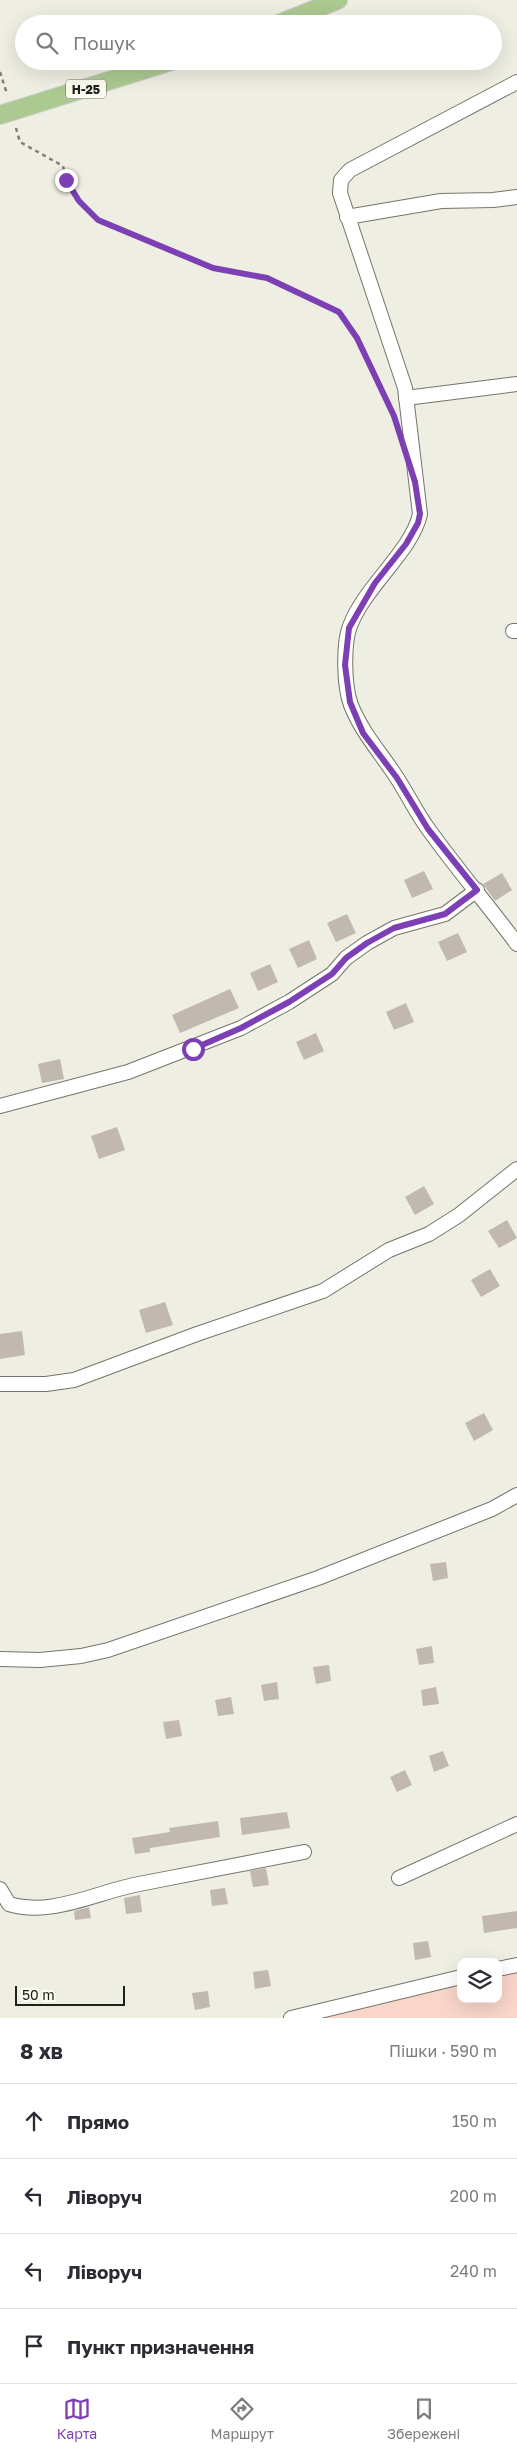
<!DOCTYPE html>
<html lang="uk">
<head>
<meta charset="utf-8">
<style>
	:root { --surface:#fff; --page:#f7f7f7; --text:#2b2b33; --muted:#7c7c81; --line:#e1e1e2; --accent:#7d3fb4 }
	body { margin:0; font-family:"Golos Text",sans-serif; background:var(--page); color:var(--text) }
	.controls { position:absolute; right:15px; bottom:15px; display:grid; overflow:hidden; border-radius:10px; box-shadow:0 5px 20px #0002 }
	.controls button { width:45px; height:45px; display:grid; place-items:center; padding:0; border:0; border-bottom:1px solid var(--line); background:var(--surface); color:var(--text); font:25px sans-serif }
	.scale { position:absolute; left:15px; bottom:12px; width:110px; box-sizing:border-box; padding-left:5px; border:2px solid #20201c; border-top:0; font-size:14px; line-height:18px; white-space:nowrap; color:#20201c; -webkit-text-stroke:4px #fcfbef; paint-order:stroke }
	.stop { position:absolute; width:15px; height:15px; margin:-11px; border:4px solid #7d3fb4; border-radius:50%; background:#fff }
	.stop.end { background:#7d3fb4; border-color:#fff; box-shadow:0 1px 5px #0008 }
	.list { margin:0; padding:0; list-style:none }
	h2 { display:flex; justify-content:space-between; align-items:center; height:65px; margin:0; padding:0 20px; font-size:21px }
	h2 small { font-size:16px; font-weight:400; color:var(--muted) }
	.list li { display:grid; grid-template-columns:32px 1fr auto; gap:15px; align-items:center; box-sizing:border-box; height:75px; padding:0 20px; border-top:1px solid var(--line) }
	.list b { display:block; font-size:19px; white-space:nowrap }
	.list em { font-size:16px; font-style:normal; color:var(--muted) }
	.icon { flex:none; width:28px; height:28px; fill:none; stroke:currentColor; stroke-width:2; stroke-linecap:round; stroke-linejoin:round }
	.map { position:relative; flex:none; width:517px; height:2018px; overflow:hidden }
	.search { position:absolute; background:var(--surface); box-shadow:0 5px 20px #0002; left:15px; right:15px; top:15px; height:55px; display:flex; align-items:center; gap:12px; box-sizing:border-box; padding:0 18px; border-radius:28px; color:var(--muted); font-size:19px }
	.sheet { height:365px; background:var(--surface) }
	nav { display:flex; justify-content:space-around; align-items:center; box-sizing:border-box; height:70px; border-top:1px solid var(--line); background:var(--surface); font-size:14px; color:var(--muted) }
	nav a { display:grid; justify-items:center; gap:2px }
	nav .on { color:var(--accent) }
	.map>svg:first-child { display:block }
	.green { fill:#f9d5ca }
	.building { fill:#c1b9b0 }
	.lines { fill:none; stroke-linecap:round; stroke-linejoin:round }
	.minor-casing { stroke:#76746a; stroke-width:16 }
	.major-casing { stroke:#cececd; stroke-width:20 }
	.path { stroke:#807f78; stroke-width:2.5; stroke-dasharray:4 4; stroke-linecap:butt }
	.minor { stroke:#fff; stroke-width:14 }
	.major { stroke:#abc990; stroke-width:18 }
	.route { stroke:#7d3fb4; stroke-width:6 }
	.labels { text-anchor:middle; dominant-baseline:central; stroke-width:5; stroke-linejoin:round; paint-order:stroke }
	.shield { fill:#fcfbef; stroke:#62625b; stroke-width:1 }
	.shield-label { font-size:12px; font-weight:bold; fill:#20201c }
</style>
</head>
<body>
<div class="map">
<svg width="517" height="2018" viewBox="0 0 517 2018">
	<rect width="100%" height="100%" fill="#efeee2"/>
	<path class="green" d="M517 1965V2018H291L461 1977V1999H498V1969Z"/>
	<g class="building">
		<path d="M424 871 433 889 412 898 404 880Z"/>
		<path d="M502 873 512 890 495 901 483 884Z"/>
		<path d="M347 914 356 933 336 942 327 923Z"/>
		<path d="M458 933 467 952 447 961 438 942Z"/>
		<path d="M309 940 317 959 298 968 289 949Z"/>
		<path d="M270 964 278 982 258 991 250 973Z"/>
		<path d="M230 989 239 1008 180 1033 172 1015Z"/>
		<path d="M406 1003 414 1022 394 1030 386 1012Z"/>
		<path d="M316 1033 324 1051 304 1060 296 1042Z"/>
		<path d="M60 1059 64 1079 42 1083 38 1064Z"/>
		<path d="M117 1127 125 1150 99 1159 91 1136Z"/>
		<path d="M424 1186 434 1204 415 1215 405 1197Z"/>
		<path d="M507 1220 517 1238 499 1248 488 1231Z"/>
		<path d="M490 1269 500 1286 481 1297 471 1280Z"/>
		<path d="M165 1302 173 1325 146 1333 139 1310Z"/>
		<path d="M22 1331 25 1355 0 1359V1334Z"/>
		<path d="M484 1413 493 1430 474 1441 465 1423Z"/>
		<path d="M446 1562 448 1578 433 1581 430 1564Z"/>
		<path d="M432 1646 434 1663 419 1665 416 1649Z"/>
		<path d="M329 1665 331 1681 316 1684 313 1667Z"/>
		<path d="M277 1682 279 1699 264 1701 261 1685Z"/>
		<path d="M436 1687 439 1704 423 1706 421 1690Z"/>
		<path d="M231 1697 234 1714 218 1716 215 1700Z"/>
		<path d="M179 1720 182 1736 166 1739 163 1722Z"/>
		<path d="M443 1751 449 1766 434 1772 429 1756Z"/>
		<path d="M405 1770 412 1785 397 1792 390 1777Z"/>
		<path d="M287 1812 290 1828 242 1835 240 1818Z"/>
		<path d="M218 1821 220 1837 150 1848V1852L135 1854 132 1838 170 1832 169 1828Z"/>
		<path d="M266 1868 269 1885 253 1887 250 1871Z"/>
		<path d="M225 1888 228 1904 212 1906 210 1890Z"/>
		<path d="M140 1895 142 1912 126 1914 124 1898Z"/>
		<path d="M89 1907 91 1918 75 1920 74 1911Z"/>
		<path d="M517 1911V1928L484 1933 482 1916Z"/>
		<path d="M428 1941 431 1957 415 1960 413 1943Z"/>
		<path d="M268 1970 271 1986 255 1989 253 1972Z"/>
		<path d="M208 1991 210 2007 195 2010 192 1993Z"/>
	</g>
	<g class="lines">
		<g class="minor-casing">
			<g id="minor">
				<path d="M517 82 350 170 341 180 340 193 405 388 420 514C412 551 365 586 350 626 343 644 344 687 351 705 362 733 381 753 397 778 408 795 417 814 429 830 457 869 488 905 517 944"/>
				<path d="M347 217 441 201 493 200 517 197"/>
				<path d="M406 398 517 384"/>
				<path d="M513 631H517"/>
				<path d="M0 1106 128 1072 241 1028 289 1002 332 974 346 958 367 943 394 928 445 914 477 890"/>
				<path d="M0 1384H46L74 1380 197 1334 323 1291 389 1250 429 1234 459 1215 517 1169"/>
				<path d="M0 1659 40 1660 81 1656 108 1650 318 1578 492 1509 517 1495"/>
				<path d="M399 1878 517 1824"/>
				<path d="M0 1889 9 1904C51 1917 97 1892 139 1884 194 1873 249 1863 304 1852"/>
				<path d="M498 1969 517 1965"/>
				<path d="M291 2018 461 1977"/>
			</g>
		</g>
		<g class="major-casing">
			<g id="major">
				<path d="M278 24 338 0"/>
				<path d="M0 115 172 61"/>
			</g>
		</g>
		<g class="path">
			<path d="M0 72 7 94"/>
			<path d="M16 128 20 142 63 166 66 180 79 201 97 220 213 268 267 278 339 312 357 338 393 415"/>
		</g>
		<use href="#minor" class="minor"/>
		<use href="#major" class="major"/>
	</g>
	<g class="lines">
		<path class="route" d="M66 180 79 201 98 220 213 268 267 278 339 312 357 338 394 416 415 482 420 514 418 523 406 544 375 583 349 628 345 665 350 702 363 733 397 778 428 829 477 890 445 914 394 928 367 943 346 958 332 974 289 1002 241 1028 193 1049"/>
	</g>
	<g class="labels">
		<rect class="shield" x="66" y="79.5" width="40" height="19" rx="4"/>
		<g class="shield-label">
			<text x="86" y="89">Н-25</text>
		</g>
	</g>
</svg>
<div class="controls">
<button><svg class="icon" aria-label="layers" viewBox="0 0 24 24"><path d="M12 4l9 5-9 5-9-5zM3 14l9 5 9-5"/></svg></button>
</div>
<div class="scale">50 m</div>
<div class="stop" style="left:193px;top:1049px"></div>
<div class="stop end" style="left:66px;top:180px"></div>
<div class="search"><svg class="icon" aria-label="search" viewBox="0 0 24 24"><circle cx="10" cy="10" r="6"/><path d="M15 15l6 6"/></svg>Пошук</div>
</div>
<section class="sheet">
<h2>8 хв<small>Пішки · 590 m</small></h2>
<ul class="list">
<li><svg class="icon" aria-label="ahead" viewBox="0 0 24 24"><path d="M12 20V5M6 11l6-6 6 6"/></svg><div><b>Прямо</b></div><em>150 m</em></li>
<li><svg class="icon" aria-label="left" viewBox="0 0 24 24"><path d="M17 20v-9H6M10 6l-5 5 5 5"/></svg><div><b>Ліворуч</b></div><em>200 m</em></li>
<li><svg class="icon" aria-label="left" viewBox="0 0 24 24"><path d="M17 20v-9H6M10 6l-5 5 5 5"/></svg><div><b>Ліворуч</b></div><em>240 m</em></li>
<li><svg class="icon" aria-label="arrive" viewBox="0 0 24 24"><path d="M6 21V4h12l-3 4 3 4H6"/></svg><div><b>Пункт призначення</b></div></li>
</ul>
</section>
<nav>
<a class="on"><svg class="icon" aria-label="map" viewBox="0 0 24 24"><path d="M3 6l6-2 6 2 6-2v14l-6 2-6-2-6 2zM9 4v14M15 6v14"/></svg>Карта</a>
<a><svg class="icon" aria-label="directions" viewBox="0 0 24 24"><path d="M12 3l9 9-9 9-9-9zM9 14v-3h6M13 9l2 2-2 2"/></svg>Маршрут</a>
<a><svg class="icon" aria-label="saved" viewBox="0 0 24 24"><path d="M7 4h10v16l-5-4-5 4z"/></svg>Збережені</a>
</nav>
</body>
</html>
